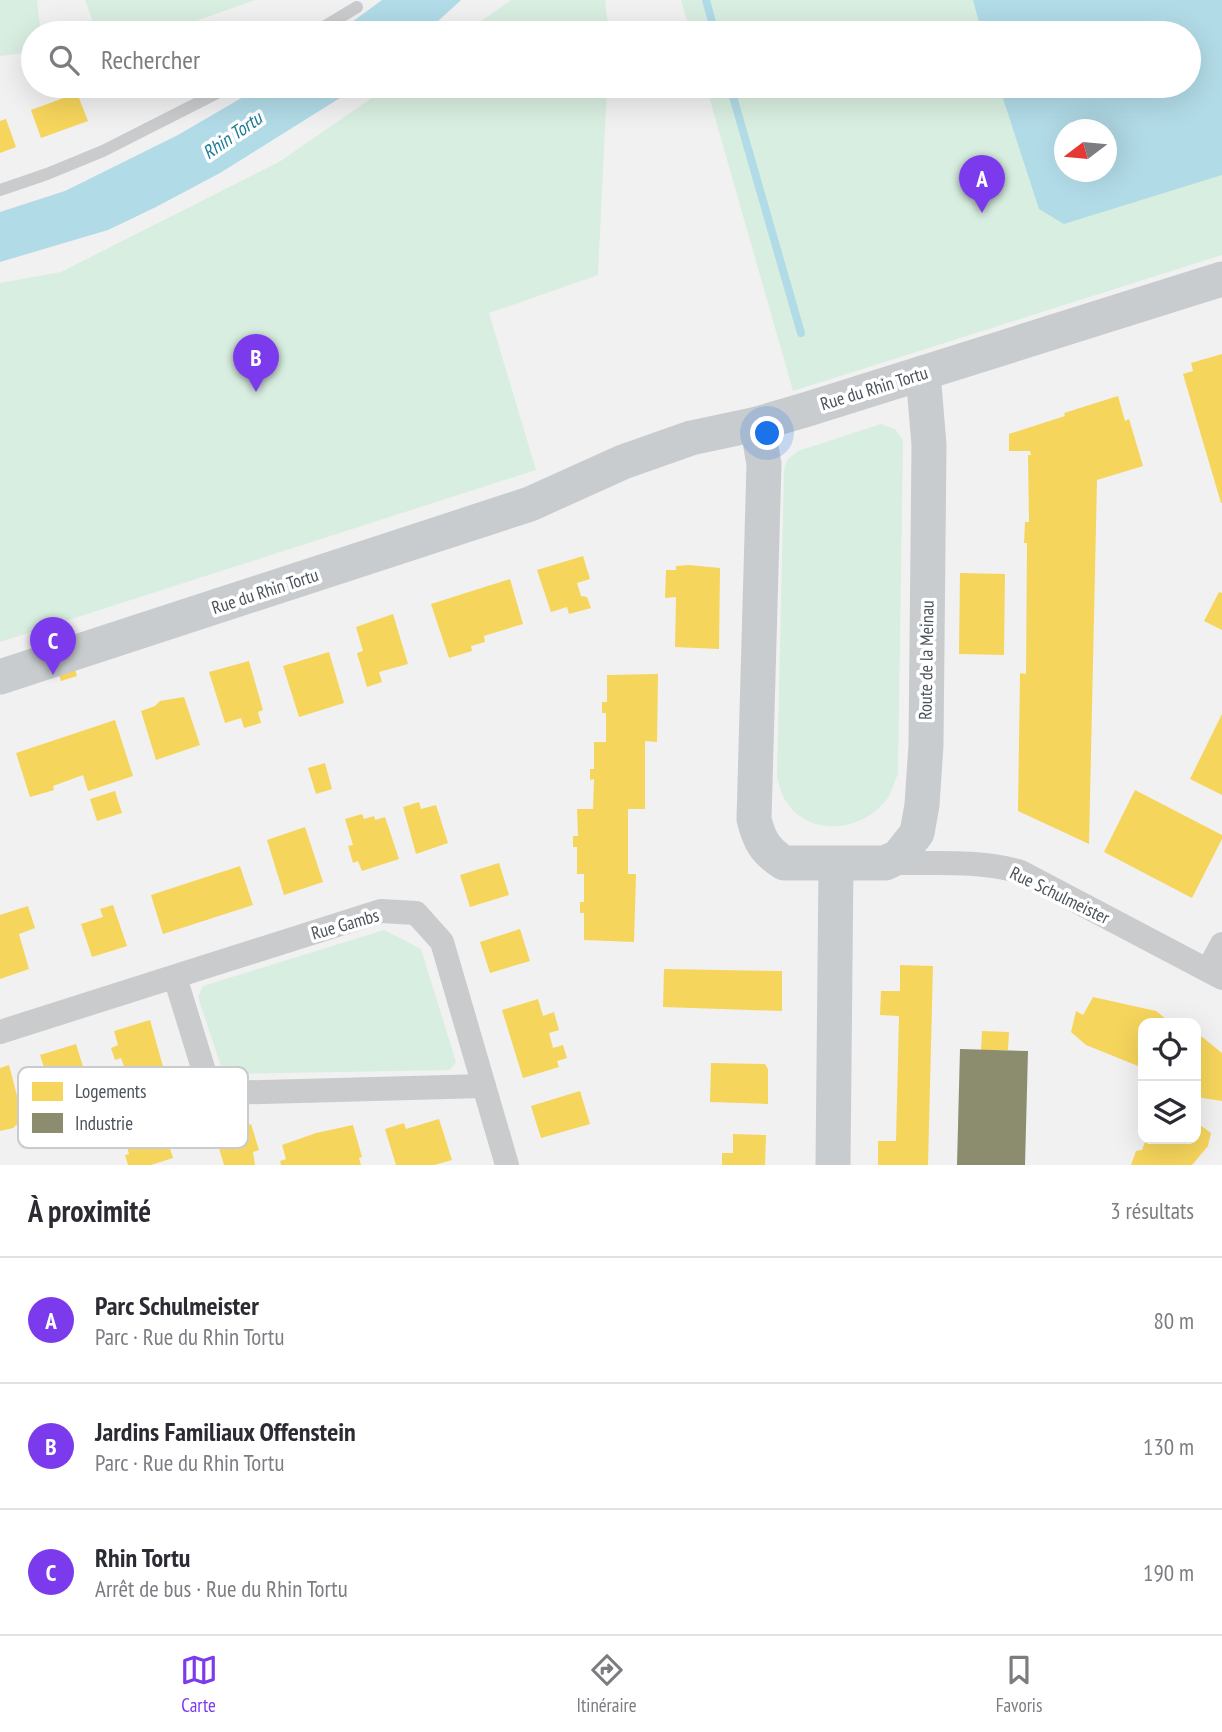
<!DOCTYPE html>
<html lang="fr">
<head>
<meta charset="utf-8">
<style>
	:root { --surface:#fff; --page:#f2f2f3; --text:#2b2b33; --muted:#7c7c81; --line:#e1e1e2; --accent:#7c3aed }
	body { margin:0; font-family:"PT Sans Narrow",sans-serif; background:var(--page); color:var(--text) }
	.controls { position:absolute; right:21px; bottom:21px; display:grid; overflow:hidden; border-radius:14px; box-shadow:0 7px 28px #0002 }
	.controls button { width:63px; height:63px; display:grid; place-items:center; padding:0; border:0; border-bottom:2px solid var(--line); background:var(--surface); color:var(--text); font:35px sans-serif }
	.compass { position:absolute; left:1054px; top:119px; width:63px; height:63px; border-radius:50%; background:var(--surface); box-shadow:0 7px 28px #0002; rotate:254deg }
	.you { position:absolute; left:768px; top:434px; width:24px; height:24px; margin:-18px; border:5px solid #fff; border-radius:50%; background:#1a73e8; box-shadow:0 0 0 10px #1a73e833 }
	.badge { display:grid; place-items:center; width:46px; height:46px; border-radius:50%; background:var(--accent); color:#fff; font-size:23px; font-weight:700 }
	.pin { position:absolute; translate:-50% -58px; filter:drop-shadow(0 2px 4px #0008) }
	.pin::after { content:''; position:absolute; top:37px; width:24px; height:21px; background:inherit; clip-path:polygon(0 0,100% 0,50% 100%) }
	.list { margin:0; padding:0; list-style:none }
	h2 { display:flex; justify-content:space-between; align-items:center; height:91px; margin:0; padding:0 28px; font-size:30px }
	h2 small { font-size:23px; font-weight:400; color:var(--muted) }
	.list li { display:grid; grid-template-columns:46px 1fr auto; gap:21px; align-items:center; box-sizing:border-box; height:126px; padding:0 28px; border-top:2px solid var(--line) }
	.list b { display:block; font-size:26px; white-space:nowrap }
	.list p { margin:0; font-size:23px; white-space:nowrap; color:var(--muted) }
	.list em { font-size:23px; font-style:normal; color:var(--muted) }
	.icon { flex:none; width:38px; height:38px; fill:none; stroke:currentColor; stroke-width:2; stroke-linecap:round; stroke-linejoin:round }
	.map { position:relative; flex:none; width:1222px; height:1165px; overflow:hidden }
	.search { position:absolute; background:var(--surface); box-shadow:0 7px 28px #0002; left:21px; right:21px; top:21px; height:77px; display:flex; align-items:center; gap:18px; box-sizing:border-box; padding:0 24px; border-radius:38px; color:var(--muted); font-size:26px }
	.sheet { height:469px; background:var(--surface) }
	nav { display:flex; justify-content:space-around; align-items:center; box-sizing:border-box; height:98px; border-top:2px solid var(--line); background:var(--surface); font-size:19px; color:var(--muted) }
	nav a { display:grid; justify-items:center; gap:4px }
	nav .on { color:var(--accent) }
	.map>svg:first-child { display:block }
	.green { fill:#d8eee0; fill-rule:evenodd }
	.water { fill:#b1dbe7; fill-rule:evenodd }
	.homes { fill:#f6d55c }
	.industry { fill:#8c8c6e }
	.lines { fill:none; stroke-linecap:round; stroke-linejoin:round }
	.stream { stroke:#b1dbe7; stroke-width:8 }
	.lane { stroke:#c9cbcc; stroke-width:12 }
	.street { stroke:#c9cbcc; stroke-width:24 }
	.secondary { stroke:#c9ccce; stroke-width:35 }
	.labels { text-anchor:middle; dominant-baseline:central; stroke-width:7; stroke-linejoin:round; paint-order:stroke }
	.street-label { font-size:18px; fill:#4a535b; stroke:#fff }
	.water-label { font-size:19px; font-style:italic; fill:#1b7b96; stroke:#fff }
	.key { fill:#fff; stroke:#c9cbce; stroke-width:2 }
	.key-label { font-size:19px; fill:#4a535b }
</style>
</head>
<body>
<div class="map">
<svg width="1222" height="1165" viewBox="0 0 1222 1165">
	<rect width="100%" height="100%" fill="#f1f1f1"/>
	<g class="green">
		<path d="M0 0H37L41 33H33V52L0 56Z"/>
		<path d="M85 0H255L162 33H97Z"/>
		<path d="M511 0H605L609 33H464Z"/>
		<path d="M681 0H1222V255L793 391 706 86H1189V33H690ZM1064 130H1106V172H1064Z"/>
		<path d="M389 86H607L598 275 489 313 536 470 0 642V283L61 272 279 162Z"/>
		<path d="M881 424 895 429 903 440 898 774C894 782 892 792 887 799 862 833 806 838 784 798 781 792 779 784 777 777L784 471 787 460 798 451Z"/>
		<path d="M384 930 421 949 456 1062 450 1070 230 1074 221 1066 198 997 203 986Z"/>
	</g>
	<g class="water">
		<path d="M382 0H461L425 33H337Z"/>
		<path d="M973 0H1222V175L1064 224 1039 209 999 86H1189V33H982ZM1064 130H1106V172H1064Z"/>
		<path d="M262 86H359L220 173 156 207 108 230 0 262V212L65 191 178 135Z"/>
	</g>
	<g class="homes">
		<path d="M77 93 88 121 41 138 31 110Z"/>
		<path d="M6 119 16 147 0 153V121Z"/>
		<path d="M1222 354V503H1221L1183 374 1193 371 1191 363Z"/>
		<path d="M1118 396 1125 421 1129 419 1143 466 1097 480 1089 844 1018 811 1020 673 1026 674 1027 543H1024L1025 522H1029L1028 455H1031L1030 451H1009V434L1065 416 1064 413Z"/>
		<path d="M583 556 590 579 577 583 581 596 587 597 591 608 569 614 567 607 551 612 537 570Z"/>
		<path d="M689 565 720 568 719 649 675 647 676 597 665 598 666 570H676V566Z"/>
		<path d="M960 573 1005 574 1004 655 959 654Z"/>
		<path d="M510 579 523 624 484 636 485 642 471 646 472 651 449 658 431 604Z"/>
		<path d="M1219 592 1222 593V630L1204 621Z"/>
		<path d="M393 614 408 664 379 672 382 682 367 687 357 653 363 651 356 627Z"/>
		<path d="M329 652 344 703 299 717 283 666Z"/>
		<path d="M249 661 263 710 258 712 261 723 244 728 241 718 225 723 209 672Z"/>
		<path d="M75 669 77 676 61 681 59 675Z"/>
		<path d="M658 674 657 742 645 741V809H628V874H636L634 942 584 940V913H580V902H584V874H577V847H573V836H578L577 809H593L594 779 590 780V769H594V742H606V713H602V702H607V675Z"/>
		<path d="M184 697 200 745 156 760 141 711 155 706 160 701Z"/>
		<path d="M1222 714V795L1190 779Z"/>
		<path d="M115 720 133 776 88 791 83 775 53 786 54 790 30 797 16 753Z"/>
		<path d="M325 763 332 789 316 794 308 768Z"/>
		<path d="M1135 790 1222 835V839L1192 898 1104 852Z"/>
		<path d="M115 791 122 813 97 821 90 799Z"/>
		<path d="M419 802 421 809 436 805 448 843 416 854 403 807Z"/>
		<path d="M362 814 364 819 374 816 375 820 385 817 399 859 362 871 358 861 353 863 348 846 353 845 345 819Z"/>
		<path d="M305 827 323 882 284 895 267 840Z"/>
		<path d="M499 863 509 895 470 907 460 875Z"/>
		<path d="M240 866 253 905 163 934 151 895Z"/>
		<path d="M113 905 127 946 92 957 81 924 103 917 100 909Z"/>
		<path d="M28 906 35 928 19 934 29 969 0 979V915Z"/>
		<path d="M520 929 530 961 490 973 480 942Z"/>
		<path d="M900 965 933 966 928 1165H878V1141H896L899 1016 880 1015 881 991H900Z"/>
		<path d="M664 969 782 971V1011L663 1007Z"/>
		<path d="M1093 997 1156 1011 1171 1023H1143V1068L1086 1045 1071 1032 1076 1011 1083 1015Z"/>
		<path d="M538 999 543 1016 554 1012 559 1030 549 1033 553 1048 563 1045 567 1058 557 1061 559 1067 523 1078 502 1010Z"/>
		<path d="M150 1020 164 1070 140 1077 142 1085 132 1088 121 1058 115 1060 111 1048 118 1045 114 1031Z"/>
		<path d="M982 1031 1009 1032 1008 1050H981Z"/>
		<path d="M1196 1032 1222 1053V1101L1196 1097Z"/>
		<path d="M76 1044 89 1086 76 1090 73 1081 51 1089 40 1055Z"/>
		<path d="M711 1063 765 1064 768 1069V1104L710 1102Z"/>
		<path d="M9 1065 23 1119 13 1128 0 1131V1068Z"/>
		<path d="M580 1091 590 1124 541 1138 531 1106Z"/>
		<path d="M159 1113 173 1158 151 1165H128L125 1155 129 1154 127 1147 138 1143 130 1122Z"/>
		<path d="M439 1119 452 1160 434 1165H396L385 1129 404 1123 406 1129Z"/>
		<path d="M1196 1122 1211 1133 1208 1146 1192 1165H1131L1136 1151 1142 1150 1146 1139H1196Z"/>
		<path d="M251 1124 259 1150 253 1152 255 1165H224L215 1135Z"/>
		<path d="M353 1125 362 1157 359 1158 361 1165H281L280 1161 286 1159 282 1145 316 1133Z"/>
		<path d="M733 1134 766 1135 765 1165H722V1153H733Z"/>
	</g>
	<path class="industry" d="M960 1049 1028 1051 1025 1165H957Z"/>
	<g class="lines">
		<g class="stream">
			<path d="M706 0 715 33"/>
			<path d="M730 86 801 333"/>
		</g>
		<g class="lane">
			<path d="M314 33 357 7"/>
			<path d="M0 190 47 174 103 151 231 86"/>
		</g>
		<g class="street">
			<path d="M885 863C929 864 978 859 1021 872L1222 978"/>
			<path d="M1208 970 1222 944"/>
			<path d="M175 977 208 1084 222 1093 484 1086"/>
			<path d="M0 1032 381 911 416 913 442 942 507 1165"/>
		</g>
		<g class="secondary">
			<path d="M757 424 764 464 754 819C759 840 765 851 784 863H885L898 857 917 833 922 805 926 745 929 445 923 373"/>
			<path d="M0 677 530 504 623 462 691 438 757 424 808 409 1222 279"/>
			<path d="M833 1165 836 865"/>
		</g>
	</g>
	<g class="labels">
		<g class="street-label">
			<text transform="translate(874 388) rotate(-17)">Rue du Rhin Tortu</text>
			<text transform="translate(265 591) rotate(-18)">Rue du Rhin Tortu</text>
			<text transform="translate(926 660) rotate(-89)">Route de la Meinau</text>
			<text transform="translate(1060 895) rotate(26)">Rue Schulmeister</text>
			<text transform="translate(345 924) rotate(-16)">Rue Gambs</text>
		</g>
		<g class="water-label">
			<text transform="translate(232 135) rotate(-35)">Rhin Tortu</text>
		</g>
	</g>
	<rect x="18" y="1067" width="230" height="81" rx="10" class="key"/>
	<rect x="32" y="1082" width="31" height="19" fill="#f6d55c"/>
	<rect x="32" y="1113" width="31" height="20" fill="#8c8c6e"/>
	<g class="key-label">
		<text x="75" y="1098">Logements</text>
		<text x="75" y="1130">Industrie</text>
	</g>
</svg>
<div class="controls">
<button><svg class="icon" aria-label="locate" viewBox="0 0 24 24"><circle cx="12" cy="12" r="6"/><path d="M12 2v4M12 18v4M2 12h4M18 12h4"/></svg></button>
<button><svg class="icon" aria-label="layers" viewBox="0 0 24 24"><path d="M12 4l9 5-9 5-9-5zM3 14l9 5 9-5"/></svg></button>
</div>
<svg class="compass" viewBox="-18 -18 36 36"><path d="M0-13l5 13h-10z" fill="#e53935"/><path d="M0 13l5-13h-10z" fill="#7c7c81"/></svg>
<div class="you"></div>
<div class="pin badge" style="left:982px;top:213px">A</div>
<div class="pin badge" style="left:256px;top:392px">B</div>
<div class="pin badge" style="left:53px;top:675px">C</div>
<div class="search"><svg class="icon" aria-label="search" viewBox="0 0 24 24"><circle cx="10" cy="10" r="6"/><path d="M15 15l6 6"/></svg>Rechercher</div>
</div>
<section class="sheet">
<h2>À proximité<small>3 résultats</small></h2>
<ul class="list">
<li><span class="badge">A</span><div><b>Parc Schulmeister</b><p>Parc · Rue du Rhin Tortu</p></div><em>80 m</em></li>
<li><span class="badge">B</span><div><b>Jardins Familiaux Offenstein</b><p>Parc · Rue du Rhin Tortu</p></div><em>130 m</em></li>
<li><span class="badge">C</span><div><b>Rhin Tortu</b><p>Arrêt de bus · Rue du Rhin Tortu</p></div><em>190 m</em></li>
</ul>
</section>
<nav>
<a class="on"><svg class="icon" aria-label="map" viewBox="0 0 24 24"><path d="M3 6l6-2 6 2 6-2v14l-6 2-6-2-6 2zM9 4v14M15 6v14"/></svg>Carte</a>
<a><svg class="icon" aria-label="directions" viewBox="0 0 24 24"><path d="M12 3l9 9-9 9-9-9zM9 14v-3h6M13 9l2 2-2 2"/></svg>Itinéraire</a>
<a><svg class="icon" aria-label="saved" viewBox="0 0 24 24"><path d="M7 4h10v16l-5-4-5 4z"/></svg>Favoris</a>
</nav>
</body>
</html>
